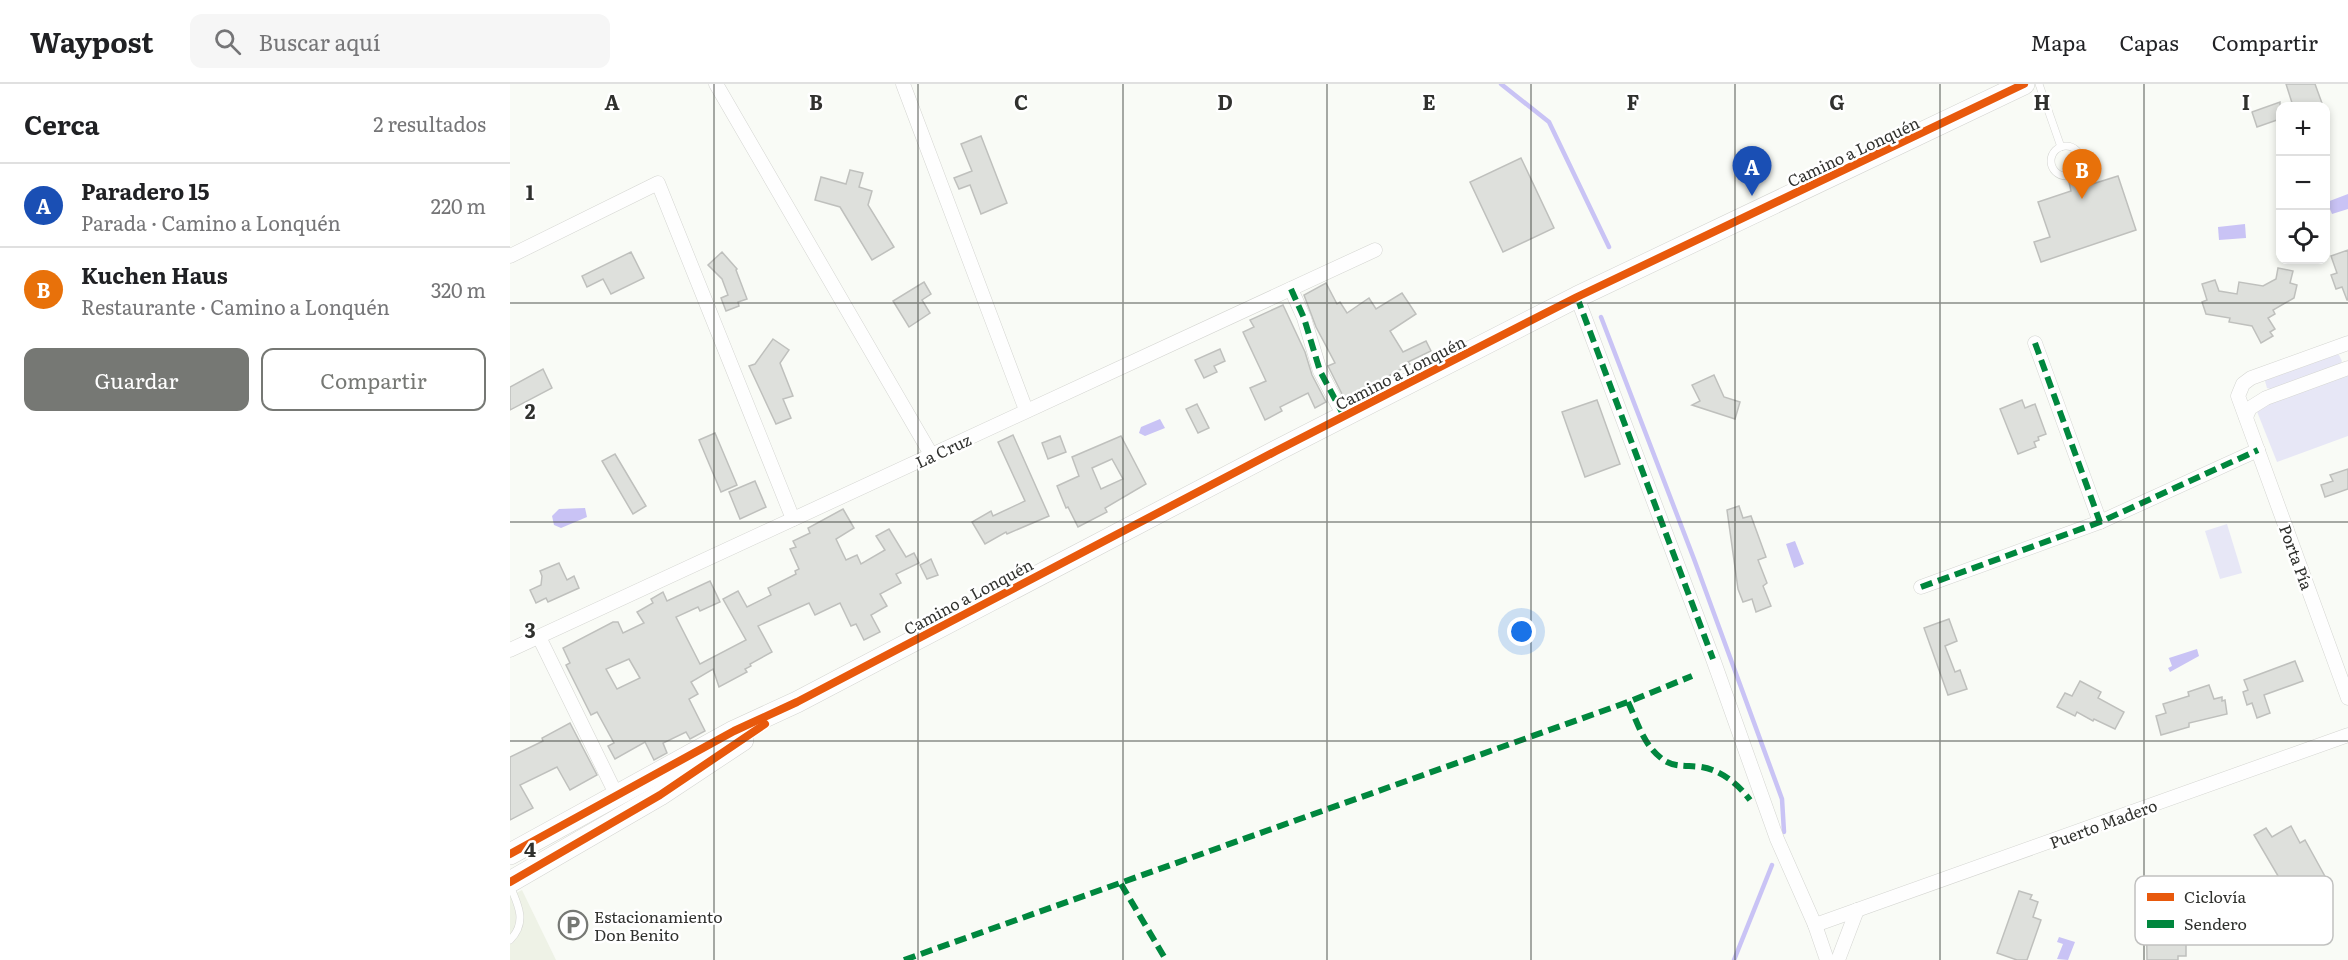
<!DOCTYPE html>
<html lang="es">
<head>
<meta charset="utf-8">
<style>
	:root { --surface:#fff; --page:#f6f6f6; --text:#202124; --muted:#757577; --line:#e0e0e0; --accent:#767874 }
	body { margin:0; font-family:Literata,serif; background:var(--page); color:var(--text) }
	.controls { position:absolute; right:18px; top:18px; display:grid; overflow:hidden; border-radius:12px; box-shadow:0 3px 9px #0003 }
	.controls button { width:54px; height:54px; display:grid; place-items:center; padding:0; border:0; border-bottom:2px solid var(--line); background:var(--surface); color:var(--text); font:30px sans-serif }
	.you { position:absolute; left:1012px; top:548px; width:21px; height:21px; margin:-15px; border:4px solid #fff; border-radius:50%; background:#1a73e8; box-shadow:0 0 0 9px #1a73e833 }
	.badge { display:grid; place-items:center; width:39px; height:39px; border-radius:50%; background:var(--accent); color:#fff; font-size:20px; font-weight:700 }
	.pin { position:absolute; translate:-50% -50px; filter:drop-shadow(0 2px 3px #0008) }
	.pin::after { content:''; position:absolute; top:32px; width:21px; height:18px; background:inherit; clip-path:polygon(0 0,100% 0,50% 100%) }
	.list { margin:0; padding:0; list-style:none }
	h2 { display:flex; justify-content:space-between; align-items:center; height:78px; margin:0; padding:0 24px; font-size:26px }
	h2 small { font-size:20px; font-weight:400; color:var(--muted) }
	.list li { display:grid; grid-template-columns:39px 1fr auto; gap:18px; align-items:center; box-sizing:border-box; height:84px; padding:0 24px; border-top:2px solid var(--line) }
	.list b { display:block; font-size:22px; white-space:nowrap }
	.list p { margin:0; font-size:20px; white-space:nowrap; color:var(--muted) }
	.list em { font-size:20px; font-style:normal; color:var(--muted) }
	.actions { display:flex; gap:12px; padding:18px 24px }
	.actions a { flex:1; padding:14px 0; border:2px solid var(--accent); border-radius:12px; text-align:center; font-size:21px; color:var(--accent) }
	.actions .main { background:var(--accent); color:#fff }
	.icon { flex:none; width:33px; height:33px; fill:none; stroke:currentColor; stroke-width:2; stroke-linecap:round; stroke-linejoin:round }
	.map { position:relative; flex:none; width:1838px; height:876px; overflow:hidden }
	header { display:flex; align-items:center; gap:36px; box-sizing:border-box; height:84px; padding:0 30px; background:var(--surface); border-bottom:2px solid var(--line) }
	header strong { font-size:28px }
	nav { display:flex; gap:33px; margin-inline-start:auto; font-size:21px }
	.search { width:420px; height:54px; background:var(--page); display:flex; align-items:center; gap:15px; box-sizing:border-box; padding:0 21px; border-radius:12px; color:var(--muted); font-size:22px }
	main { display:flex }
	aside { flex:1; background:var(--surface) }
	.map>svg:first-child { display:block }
	.built { fill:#eef2e6 }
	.green { fill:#e7e7f6 }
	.water { fill:#c9c3f5 }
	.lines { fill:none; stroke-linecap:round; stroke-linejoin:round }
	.stream { stroke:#c9c3f5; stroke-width:4.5 }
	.building { fill:#dee0dc; stroke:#bfc0bd; stroke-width:1.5; fill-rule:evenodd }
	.service-casing { stroke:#d4d5d1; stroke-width:8 }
	.minor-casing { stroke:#d4d5d1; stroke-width:15 }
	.primary-casing { stroke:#d4d5d1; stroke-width:22 }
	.service { stroke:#fefefe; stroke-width:7 }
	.minor { stroke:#fefefe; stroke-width:14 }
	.primary { stroke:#fefefe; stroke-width:21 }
	.quiet { stroke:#00873e; stroke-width:6; stroke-dasharray:12 6; stroke-linecap:butt }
	.cycleway-casing { stroke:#fff; stroke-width:11 }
	.cycleway { stroke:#e8590c; stroke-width:8 }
	.grid { fill:none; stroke:#30312e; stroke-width:1.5; stroke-opacity:0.55 }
	.labels { text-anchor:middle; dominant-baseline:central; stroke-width:5; stroke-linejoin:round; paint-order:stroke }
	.street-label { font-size:16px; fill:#30312e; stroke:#fff }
	.poi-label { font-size:16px; fill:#30312e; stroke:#fff; text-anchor:start }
	.key { fill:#fff; stroke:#c1c1c0; stroke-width:1.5 }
	.key-label { font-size:16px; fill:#30312e }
	.grid-label { font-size:20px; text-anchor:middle; font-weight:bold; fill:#30312e; stroke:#fff; stroke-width:5; stroke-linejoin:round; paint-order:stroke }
</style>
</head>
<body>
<header>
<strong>Waypost</strong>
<div class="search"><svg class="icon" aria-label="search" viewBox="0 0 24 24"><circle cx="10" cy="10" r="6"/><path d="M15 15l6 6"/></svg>Buscar aquí</div>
<nav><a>Mapa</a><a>Capas</a><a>Compartir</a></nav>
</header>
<main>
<aside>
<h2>Cerca<small>2 resultados</small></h2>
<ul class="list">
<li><span class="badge" style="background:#1a4fb4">A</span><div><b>Paradero 15</b><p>Parada · Camino a Lonquén</p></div><em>220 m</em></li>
<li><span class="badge" style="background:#e8710a">B</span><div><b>Kuchen Haus</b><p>Restaurante · Camino a Lonquén</p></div><em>320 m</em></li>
</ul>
<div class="actions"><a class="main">Guardar</a><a>Compartir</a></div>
</aside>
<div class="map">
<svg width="1838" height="876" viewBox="0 0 1838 876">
	<rect width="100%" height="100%" fill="#f9fbf6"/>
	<path class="built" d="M12 806 46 876H0V812Z"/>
	<g class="green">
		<path d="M1824 270 1829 271 1832 277 1829 282 1763 306 1757 304 1755 297 1759 293Z"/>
		<path d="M1838 289V352L1767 378 1746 325Z"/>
		<path d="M1717 440 1732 489 1710 495 1695 447Z"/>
	</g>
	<g class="water">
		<path d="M1838 110V125L1822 130 1817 118Z"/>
		<path d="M1735 140 1736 154 1709 156 1708 143Z"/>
		<path d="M650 335 655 344 635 352 629 349 631 343Z"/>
		<path d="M75 424 77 433 51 444 44 441 42 432 49 425Z"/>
		<path d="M1285 457 1294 480 1284 484 1276 460Z"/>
		<path d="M1687 565 1689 572 1660 588 1658 584 1662 582 1659 574Z"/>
		<path d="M1549 853 1565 858 1558 876 1547 875 1553 860 1547 858Z"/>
	</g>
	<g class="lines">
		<g class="stream">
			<path d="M991 0 1039 38 1099 163"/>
			<path d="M1091 233 1184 475 1272 715 1274 748"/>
			<path d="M1224 876 1262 781"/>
		</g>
	</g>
	<g class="building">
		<path d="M1776 0H1805L1813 22H1783Z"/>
		<path d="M1770 18V35L1747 43 1742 28Z"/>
		<path d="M471 52 497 119 471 130 460 101 449 105 444 94 462 87 451 60Z"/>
		<path d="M1011 74 1044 144 993 168 960 98Z"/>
		<path d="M340 86 353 89 349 103 362 107 358 121 384 163 362 176 330 123 305 116 311 93 336 100Z"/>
		<path d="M1608 92 1626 146 1531 178 1524 158 1540 153 1528 118 1561 107 1559 98 1573 93 1576 102Z"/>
		<path d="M1838 166V216H1837L1832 203 1826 205 1821 191 1827 189 1821 172Z"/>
		<path d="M121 168 134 194 101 210 93 195 77 203 72 192Z"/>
		<path d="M212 168 227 185 226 186 237 215 228 218 229 222 216 227 211 214 218 211 212 195 198 181Z"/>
		<path d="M1768 184 1783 187 1780 199 1787 201 1784 214 1763 226 1765 230 1758 234 1765 245 1760 248 1763 252 1751 259 1742 242 1719 238 1720 234 1696 230 1692 218 1697 216 1692 200 1705 196 1709 207 1727 210 1729 198 1753 202 1766 195Z"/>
		<path d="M414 198 421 210 412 216 420 229 399 243 383 217Z"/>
		<path d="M816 199 827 220 830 218 837 229 859 214 866 225 892 209 906 230 880 247 893 268 916 257 921 267 898 278 900 280 877 293 834 314 818 282 825 279 806 243 794 211Z"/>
		<path d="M773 221 795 268 802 291 816 318 805 324 798 309 770 323 772 327 755 336 740 304 756 297 733 248 744 243 740 236Z"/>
		<path d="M263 255 279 266 270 279 283 312 273 315 281 334 266 340 239 282 245 280Z"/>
		<path d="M710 265 715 277 704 282 707 288 694 294 685 276Z"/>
		<path d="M33 285 42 304 0 326V303Z"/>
		<path d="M1204 291 1214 313 1230 318 1225 335 1182 321 1190 317 1182 301Z"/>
		<path d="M1087 316 1110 380 1075 393 1052 328Z"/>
		<path d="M1512 316 1515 324 1525 320 1536 350 1528 353 1529 356 1524 358 1526 363 1508 370 1490 325Z"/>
		<path d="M687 320 699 344 688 349 676 325Z"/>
		<path d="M205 349 227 401 211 408 189 356Z"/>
		<path d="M503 351 539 432 497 450 496 448 475 460 462 438 481 427 483 432 515 417 488 358Z"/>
		<path d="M550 352 556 368 538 375 532 359Z"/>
		<path d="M611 352 636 400 595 424 597 428 568 443 558 423 556 424 547 402 569 392 562 373ZM602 375 613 395 591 405 582 384Z"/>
		<path d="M105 370 136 422 123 430 92 377Z"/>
		<path d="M1838 385V405L1815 413 1811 401 1823 397 1820 391Z"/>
		<path d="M245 397 256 423 230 435 219 408Z"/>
		<path d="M1229 422 1233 434 1241 432 1256 473 1248 476 1257 499 1253 502 1261 522 1246 528 1242 515 1233 518 1228 505 1217 426Z"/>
		<path d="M333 425 344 444 326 455 336 476 347 471 351 480 375 466 366 452 379 445 396 473 404 469 409 479 386 490 391 499 370 510 377 522 361 531 370 548 354 556 346 540 341 542 330 519 305 531 299 519 248 542 262 568 240 580 241 582 235 585 237 588 209 603 203 585 181 598 188 610 179 615 195 647 180 655 176 648 153 659 157 669 144 676 135 658 105 675 98 662 104 659 87 628 81 631 56 581 60 579 53 564 103 538H108L113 549 134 539 127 528 143 519 141 515 153 508 157 517 200 497 210 518 190 527 188 523 166 533 190 580 236 556 213 515 228 507 237 523 261 511 258 504 286 490 285 487 289 485 280 465 286 463 283 457 300 449 298 444ZM119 575 130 594 107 605 96 585Z"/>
		<path d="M421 475 428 491 417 495 410 481Z"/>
		<path d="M49 479 57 496 64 492 69 504 38 518 36 514 26 519 20 506 31 501 32 492 30 487Z"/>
		<path d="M1439 535 1447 557 1435 562 1445 588 1450 586 1457 605 1438 611 1414 544Z"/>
		<path d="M1785 577 1793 597 1754 611 1760 629 1747 634 1742 619 1737 621 1733 608 1738 606 1734 596Z"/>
		<path d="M1570 597 1591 608 1588 614 1614 628 1605 645 1584 635 1583 637 1567 628 1565 632 1547 623 1555 609 1562 612Z"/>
		<path d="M1699 601 1704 615 1712 613V617L1715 616 1717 630 1679 639V643L1651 651 1646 632 1656 629 1653 620 1679 612 1678 608Z"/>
		<path d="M60 639 87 691 60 706 47 683 10 701 23 724 0 736V673L33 657 32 654Z"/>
		<path d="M1781 742 1790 759 1795 756 1817 796 1812 799 1815 805 1801 813 1799 809 1772 824 1764 808 1774 802 1744 751 1756 744 1762 753Z"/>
		<path d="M1509 807 1522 811 1520 815 1528 818 1523 833 1531 836 1517 876H1507L1487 869Z"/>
		<path d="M1668 809 1669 852H1676V872H1668V876H1637L1636 810Z"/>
	</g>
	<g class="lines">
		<g class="service-casing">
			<g id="service">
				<path d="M1529 0 1551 63"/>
				<circle cx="1556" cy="77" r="15"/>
				<path d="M0 802C9 822 17 839 0 856"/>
			</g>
		</g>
		<g class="minor-casing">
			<g id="minor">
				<path d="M206 0 422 372"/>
				<path d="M393 0 516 326"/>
				<path d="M0 172 148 99 283 435"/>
				<path d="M781 205 794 234 810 287 834 332"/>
				<path d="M1067 213 1203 575 1267 755 1305 841 1317 876"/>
				<path d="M1525 259 1590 438"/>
				<path d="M1838 259 1741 294 1733 300 1728 312 1838 614"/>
				<path d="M1736 333 1740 324 1756 314 1838 284"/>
				<path d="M1411 503 1590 438 1748 366"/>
				<path d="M29 553 107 712"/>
				<path d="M0 566 865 166"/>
				<path d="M1305 841 1838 651"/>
				<path d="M1328 876 1347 826"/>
			</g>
		</g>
		<g class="primary-casing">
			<g id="primary">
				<path d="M0 770 224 647 287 618 766 367 1067 213 1514 0"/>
				<path d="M0 798 150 711 233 656"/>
			</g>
		</g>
		<use href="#service" class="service"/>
		<use href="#minor" class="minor"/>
		<use href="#primary" class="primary"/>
		<g class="quiet">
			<path d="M781 205 794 234 810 287 834 332"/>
			<path d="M1067 213 1203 575"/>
			<path d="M1525 259 1590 438"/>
			<path d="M1411 503 1590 438 1748 366"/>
			<path d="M1118 618C1127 637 1133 660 1151 674 1163 684 1176 681 1191 683 1211 686 1228 700 1240 716"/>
			<path d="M611 800 656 876"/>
			<path d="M394 876 1118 618 1182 592"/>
		</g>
		<g class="cycleway-casing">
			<g id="cycleway">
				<path d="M0 770 224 647 287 618 766 367 1067 213 1514 0"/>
				<path d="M0 798 150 711 255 640"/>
			</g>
		</g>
		<use href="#cycleway" class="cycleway"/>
	</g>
	<path class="grid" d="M204 0V876M408 0V876M613 0V876M817 0V876M1021 0V876M1225 0V876M1430 0V876M1634 0V876M0 219H1838M0 438H1838M0 657H1838"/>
	<defs>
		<g id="parking-ring" transform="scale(1.5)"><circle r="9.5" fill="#fff" stroke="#767874" stroke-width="1.5"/><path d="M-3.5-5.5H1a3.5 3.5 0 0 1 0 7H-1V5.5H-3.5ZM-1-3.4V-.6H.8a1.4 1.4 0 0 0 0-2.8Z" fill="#767874"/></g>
	</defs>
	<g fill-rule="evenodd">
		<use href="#parking-ring" x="63" y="841"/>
	</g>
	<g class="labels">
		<g class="street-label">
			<text transform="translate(1343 67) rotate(-25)">Camino a Lonquén</text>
			<text transform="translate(890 288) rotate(-27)">Camino a Lonquén</text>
			<text transform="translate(433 366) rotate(-25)">La Cruz</text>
			<text transform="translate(1787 473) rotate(70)">Porta Pía</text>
			<text transform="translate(458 512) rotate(-28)">Camino a Lonquén</text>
			<text transform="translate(1593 739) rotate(-20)">Puerto Madero</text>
		</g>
		<g class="poi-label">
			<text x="84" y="832">Estacionamiento<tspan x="84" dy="18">Don Benito</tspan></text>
		</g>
	</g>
	<rect x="1625" y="792" width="198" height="69" rx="9" class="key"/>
	<rect x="1637" y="809" width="27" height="8" fill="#e8590c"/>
	<rect x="1637" y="836" width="27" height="8" fill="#00873e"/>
	<g class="key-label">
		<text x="1674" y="819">Ciclovía</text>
		<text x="1674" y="846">Sendero</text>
	</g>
	<g class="grid-label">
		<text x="102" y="26">A</text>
		<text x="306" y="26">B</text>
		<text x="511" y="26">C</text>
		<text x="715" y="26">D</text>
		<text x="919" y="26">E</text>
		<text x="1123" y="26">F</text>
		<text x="1327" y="26">G</text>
		<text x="1532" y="26">H</text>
		<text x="1736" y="26">I</text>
		<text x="20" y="116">1</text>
		<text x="20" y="335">2</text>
		<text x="20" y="554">3</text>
		<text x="20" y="773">4</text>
	</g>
</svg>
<div class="controls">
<button>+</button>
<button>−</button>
<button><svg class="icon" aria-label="locate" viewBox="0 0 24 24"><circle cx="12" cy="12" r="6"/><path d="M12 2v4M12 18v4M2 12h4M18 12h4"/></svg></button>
</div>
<div class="you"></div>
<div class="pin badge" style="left:1242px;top:112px;background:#1a4fb4">A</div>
<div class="pin badge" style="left:1572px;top:115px;background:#e8710a">B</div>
</div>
</main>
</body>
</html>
